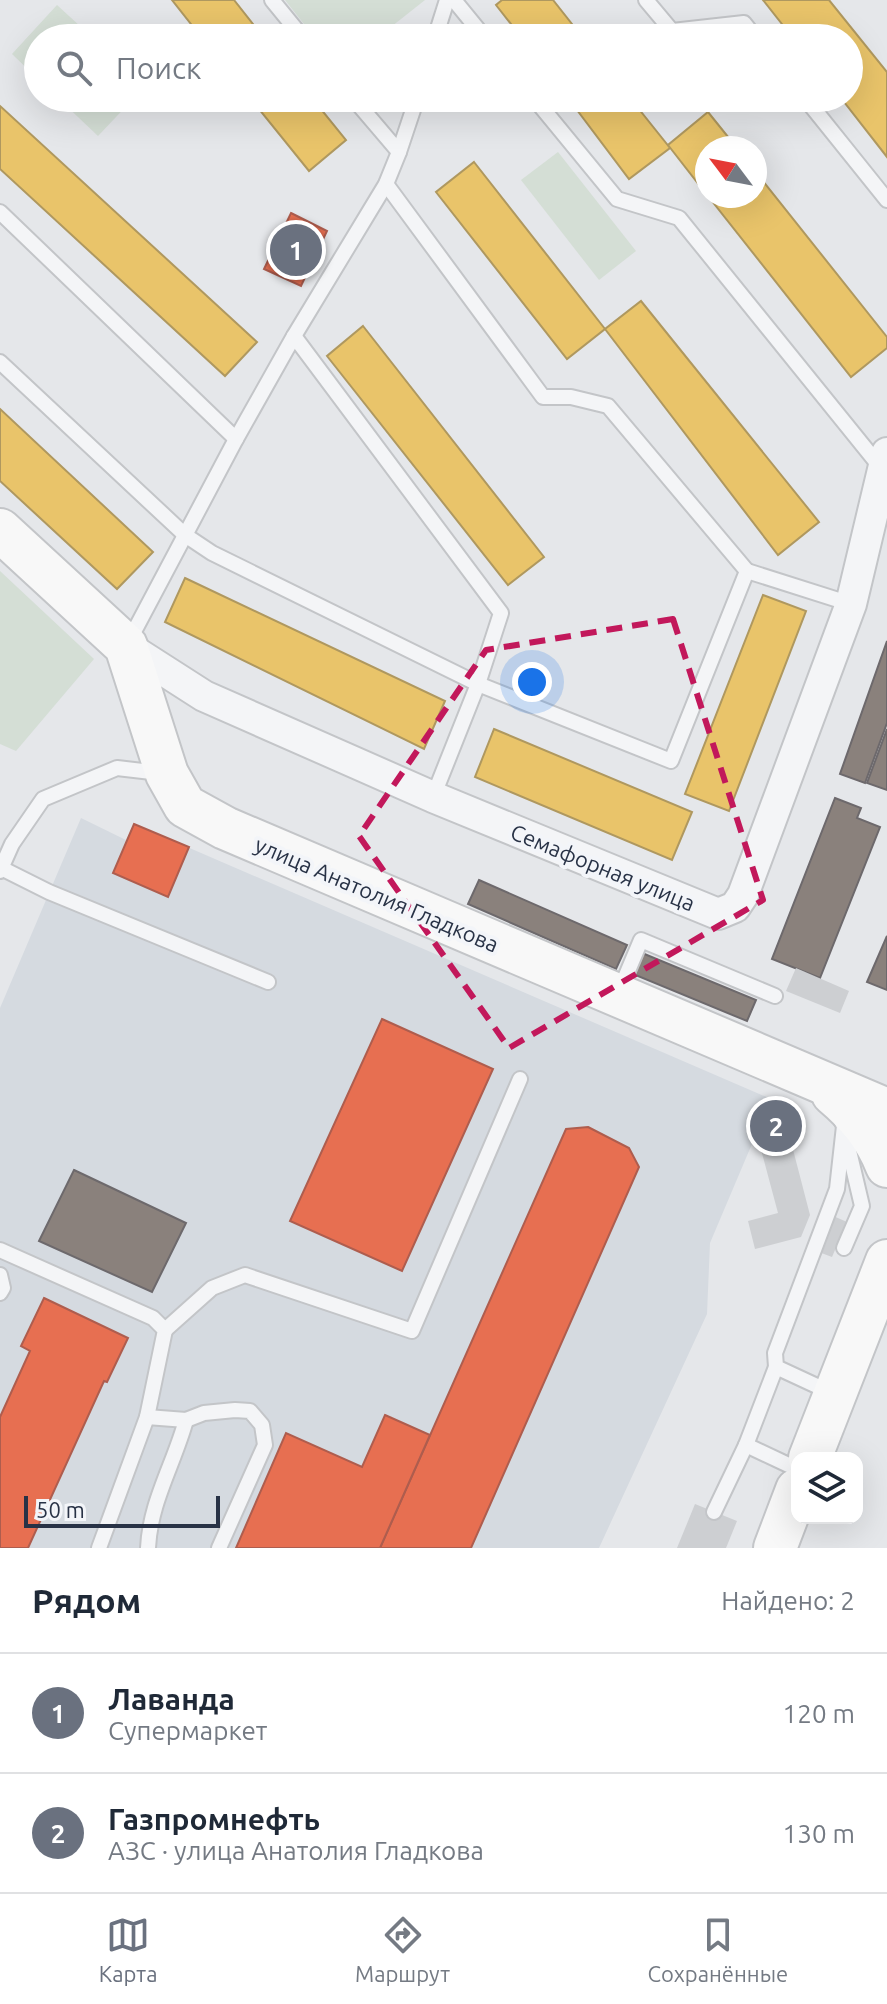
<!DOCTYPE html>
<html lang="ru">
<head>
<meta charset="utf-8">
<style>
	:root { --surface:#fff; --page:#f6f6f7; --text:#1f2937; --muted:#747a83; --line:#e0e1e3; --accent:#6a717f }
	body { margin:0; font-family:Ubuntu,sans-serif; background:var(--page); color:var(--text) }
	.controls { position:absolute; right:24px; bottom:24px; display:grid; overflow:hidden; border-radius:16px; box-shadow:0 8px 32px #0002 }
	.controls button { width:72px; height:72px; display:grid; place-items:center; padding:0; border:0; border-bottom:2px solid var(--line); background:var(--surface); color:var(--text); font:40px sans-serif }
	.compass { position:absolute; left:695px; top:136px; width:72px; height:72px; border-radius:50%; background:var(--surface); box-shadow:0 8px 32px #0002; rotate:302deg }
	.scale { position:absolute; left:24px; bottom:20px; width:196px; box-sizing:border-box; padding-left:8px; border:4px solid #283246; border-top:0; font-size:22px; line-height:28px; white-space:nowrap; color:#283246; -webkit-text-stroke:6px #f3f5f9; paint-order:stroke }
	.you { position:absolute; left:532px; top:682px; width:28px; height:28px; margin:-20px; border:6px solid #fff; border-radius:50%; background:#1a73e8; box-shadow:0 0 0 12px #1a73e833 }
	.badge { display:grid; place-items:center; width:52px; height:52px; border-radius:50%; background:var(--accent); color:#fff; font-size:26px; font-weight:700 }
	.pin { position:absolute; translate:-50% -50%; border:4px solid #fff; box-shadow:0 2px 8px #0006 }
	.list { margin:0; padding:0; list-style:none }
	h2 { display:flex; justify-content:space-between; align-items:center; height:104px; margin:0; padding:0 32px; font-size:34px }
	h2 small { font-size:26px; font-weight:400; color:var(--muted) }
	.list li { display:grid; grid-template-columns:52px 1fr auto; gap:24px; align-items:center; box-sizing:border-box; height:120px; padding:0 32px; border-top:2px solid var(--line) }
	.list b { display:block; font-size:30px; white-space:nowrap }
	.list p { margin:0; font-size:26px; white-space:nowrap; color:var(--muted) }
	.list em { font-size:26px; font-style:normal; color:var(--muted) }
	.icon { flex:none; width:44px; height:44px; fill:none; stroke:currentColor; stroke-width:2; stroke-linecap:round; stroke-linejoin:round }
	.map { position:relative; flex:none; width:887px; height:1548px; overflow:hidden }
	.search { position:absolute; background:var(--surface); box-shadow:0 8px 32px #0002; left:24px; right:24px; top:24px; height:88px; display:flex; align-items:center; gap:20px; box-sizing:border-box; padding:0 28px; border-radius:44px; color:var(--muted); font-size:30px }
	.sheet { height:344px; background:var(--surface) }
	nav { display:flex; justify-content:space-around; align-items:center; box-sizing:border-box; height:112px; border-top:2px solid var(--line); background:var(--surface); font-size:22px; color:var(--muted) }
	nav a { display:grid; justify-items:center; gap:4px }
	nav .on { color:var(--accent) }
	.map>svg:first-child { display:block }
	.built { fill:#d5dae0 }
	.green { fill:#d4ded5 }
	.homes { fill:#e9c46a; stroke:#af985f; stroke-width:2 }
	.shops { fill:#e76f51; stroke:#ae5d4e; stroke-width:2 }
	.industry { fill:#8a817c; stroke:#6d696c; stroke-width:2 }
	.building { fill:#cdcfd2 }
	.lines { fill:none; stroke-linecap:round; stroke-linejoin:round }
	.lane-casing { stroke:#c3c5c8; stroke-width:18 }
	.street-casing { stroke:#c3c5c8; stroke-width:34 }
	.secondary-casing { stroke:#c3c5c8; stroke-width:46 }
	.lane { stroke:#f4f5f7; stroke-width:14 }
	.street { stroke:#f4f5f7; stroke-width:30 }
	.secondary { stroke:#f8f8f8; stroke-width:42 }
	.marked { fill:none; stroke:#c2185b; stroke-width:6; stroke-dasharray:16 10; stroke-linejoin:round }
	.labels { text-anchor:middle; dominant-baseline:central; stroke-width:8; stroke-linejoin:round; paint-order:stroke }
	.street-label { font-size:22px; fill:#283246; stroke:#f3f5f9 }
</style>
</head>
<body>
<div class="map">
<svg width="887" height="1548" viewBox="0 0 887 1548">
	<rect width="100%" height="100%" fill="#e5e7ea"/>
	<path class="built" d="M81 818 126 840 134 824 771 1099 710 1243 707 1314 599 1548H0V1008Z"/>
	<g class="green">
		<path d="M285 0H425L377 38H315Z"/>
		<path d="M57 5 93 38H38V79L12 54Z"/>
		<path d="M58 98H134L98 136Z"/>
		<path d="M558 152 636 251 599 280 521 180Z"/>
		<path d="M0 571 94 659 16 751 0 744Z"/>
	</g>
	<g class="homes">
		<path d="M172 0H234L264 38H202Z"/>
		<path d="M502 0H553L583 38H522L496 5Z"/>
		<path d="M763 0H829L887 72V157L841 98H849V38H793Z"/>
		<path d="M250 98H312L346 140 309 171Z"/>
		<path d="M568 98H630L670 148 629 179Z"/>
		<path d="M0 106 257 342 225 376 0 169Z"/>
		<path d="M708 112 737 148H707V195L668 145Z"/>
		<path d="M474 162 605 329 567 359 436 192Z"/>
		<path d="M755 171 887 337V348L851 377 708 196H755Z"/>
		<path d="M641 301 819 522 778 555 605 329Z"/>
		<path d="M363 326 544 557 508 585 327 356Z"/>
		<path d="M0 409 153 552 117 589 0 481Z"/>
		<path d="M185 578 445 701 424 749 165 622Z"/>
		<path d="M763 595 806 611 729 811 685 794Z"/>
		<path d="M494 729 692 812 672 860 475 777Z"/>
	</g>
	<g class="shops">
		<path d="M398 27 409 38H386Z"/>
		<path d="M291 213 327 231 301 286 264 269Z"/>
		<path d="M134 824 189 847 168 897 113 873Z"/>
		<path d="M382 1019 493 1069 402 1271 290 1221Z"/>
		<path d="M771 1099 797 1110 789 1134 759 1142 762 1119Z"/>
		<path d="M588 1127 629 1148 639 1167 471 1548H380L566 1129Z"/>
		<path d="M44 1298 128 1338 107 1382 104 1381 28 1548H0V1417L30 1351 21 1346Z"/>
		<path d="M385 1415 430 1435 380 1548H236L286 1433 362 1467Z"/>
	</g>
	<g class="industry">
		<path d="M887 641V723L865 783 840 774Z"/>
		<path d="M887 729V790L867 783Z"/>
		<path d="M835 798 861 808 857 818 880 827 820 978 772 959Z"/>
		<path d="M479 880 627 945 616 969 468 904Z"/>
		<path d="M887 936V990L867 982Z"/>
		<path d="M642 953 756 1000 747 1021 633 974Z"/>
		<path d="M74 1170 186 1223 152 1292 39 1241Z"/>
	</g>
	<g class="building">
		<path d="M796 968 849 991 840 1013 786 991Z"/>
		<path d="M789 1134 810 1215 801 1237 755 1249 748 1221 778 1213 759 1142Z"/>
		<path d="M831 1215 847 1222 832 1257 816 1251Z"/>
		<path d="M695 1504 737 1521 726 1548H677Z"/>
	</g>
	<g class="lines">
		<g class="lane-casing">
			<g id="lane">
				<path d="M272 0 303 38"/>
				<path d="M454 0 485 38"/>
				<path d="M646 0 672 31 744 23 756 38"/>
				<path d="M435 38 447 0"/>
				<path d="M353 98 399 152"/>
				<path d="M534 98 617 199 679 218 882 469"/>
				<path d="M805 98 887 200"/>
				<path d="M386 184 543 397H571L608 406 747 571"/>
				<path d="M0 212 236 439"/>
				<path d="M294 336 501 613 478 684 433 797"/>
				<path d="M0 362 185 535 212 553 478 684 671 761 747 571 851 604"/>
				<path d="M129 641 236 439 294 336 386 184 399 152 417 98"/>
				<path d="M1 868 49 892 268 982"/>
				<path d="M0 871 12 844 43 799 117 768 160 773"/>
				<path d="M619 992 641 940 775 996"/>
				<path d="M844 1248 862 1206 846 1138"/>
				<path d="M0 1250 153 1318 165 1330 147 1417 99 1548"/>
				<path d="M0 1275 3 1288 0 1293"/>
				<path d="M165 1330 212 1288 245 1275 412 1331 520 1079"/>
				<path d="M776 1367 746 1445 797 1469"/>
				<path d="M832 1393 776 1367 775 1353 837 1189 844 1126 838 1115"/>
				<path d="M147 1417 186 1420 204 1413 235 1410 250 1411 262 1425 265 1445 219 1548"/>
				<path d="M714 1512 746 1445"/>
				<path d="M148 1548C150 1502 174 1464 186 1420"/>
			</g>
		</g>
		<g class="street-casing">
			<path id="street" d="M126 646 204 696 433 797 718 914 735 907 743 895 851 604 887 453"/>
		</g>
		<g class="secondary-casing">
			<g id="secondary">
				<path d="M0 530 126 646 167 774 185 806 225 828 887 1110"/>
				<path d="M833 1094C858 1115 875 1136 887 1166"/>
				<path d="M810 1458 887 1261"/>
				<path d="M775 1548 797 1490"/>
			</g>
		</g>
		<use href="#lane" class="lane"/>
		<use href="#street" class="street"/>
		<use href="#secondary" class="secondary"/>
	</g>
	<path class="marked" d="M673 619 763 900 509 1048 359 836 486 650Z"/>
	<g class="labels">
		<g class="street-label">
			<text transform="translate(603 867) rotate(22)">Семафорная улица</text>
			<text transform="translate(377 894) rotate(23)">улица Анатолия Гладкова</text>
		</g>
	</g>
</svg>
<div class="controls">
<button><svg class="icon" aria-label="layers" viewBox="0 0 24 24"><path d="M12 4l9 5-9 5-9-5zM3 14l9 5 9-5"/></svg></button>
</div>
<svg class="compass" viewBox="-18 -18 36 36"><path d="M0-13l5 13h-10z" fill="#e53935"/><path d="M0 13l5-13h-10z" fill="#747a83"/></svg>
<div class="scale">50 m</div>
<div class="you"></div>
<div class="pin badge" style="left:296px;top:250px">1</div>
<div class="pin badge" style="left:776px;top:1126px">2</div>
<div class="search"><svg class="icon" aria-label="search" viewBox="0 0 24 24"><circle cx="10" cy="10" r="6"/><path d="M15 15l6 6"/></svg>Поиск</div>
</div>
<section class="sheet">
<h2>Рядом<small>Найдено: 2</small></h2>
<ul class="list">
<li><span class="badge">1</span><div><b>Лаванда</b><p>Супермаркет</p></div><em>120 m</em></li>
<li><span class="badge">2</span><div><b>Газпромнефть</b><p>АЗС · улица Анатолия Гладкова</p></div><em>130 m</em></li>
</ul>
</section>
<nav>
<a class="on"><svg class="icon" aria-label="map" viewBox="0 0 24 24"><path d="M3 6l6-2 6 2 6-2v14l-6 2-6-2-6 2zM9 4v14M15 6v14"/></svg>Карта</a>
<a><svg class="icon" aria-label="directions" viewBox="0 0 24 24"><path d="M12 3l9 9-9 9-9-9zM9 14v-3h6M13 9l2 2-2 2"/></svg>Маршрут</a>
<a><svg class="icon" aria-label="saved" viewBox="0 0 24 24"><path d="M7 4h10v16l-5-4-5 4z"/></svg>Сохранённые</a>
</nav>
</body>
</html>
